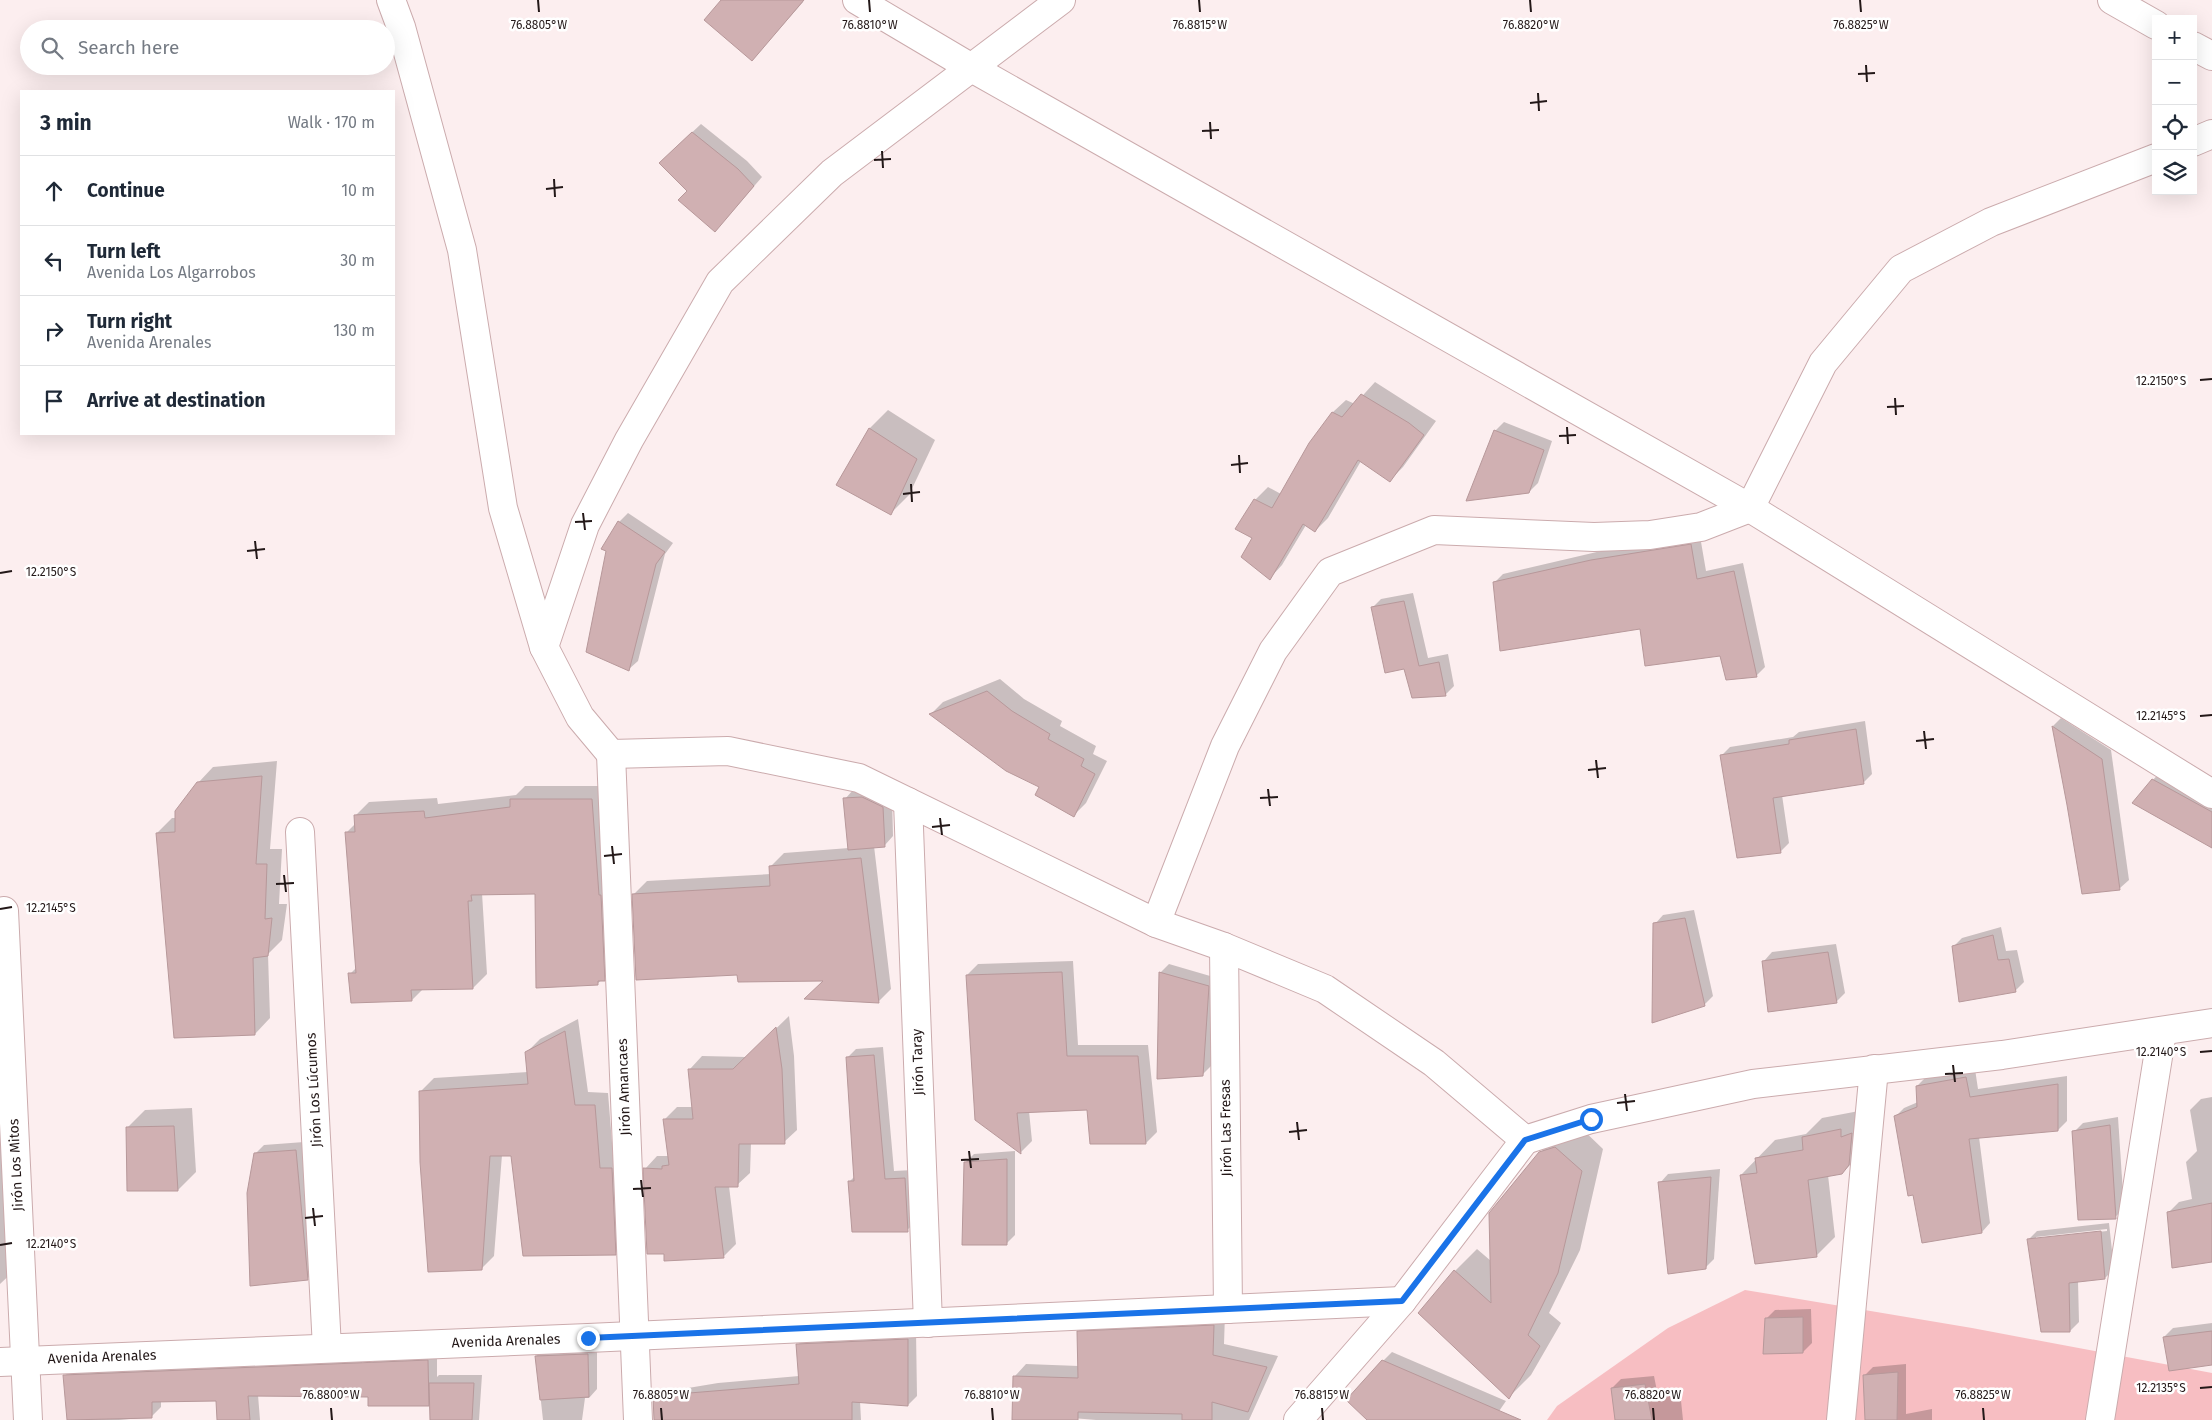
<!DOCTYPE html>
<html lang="en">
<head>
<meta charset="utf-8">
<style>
	:root { --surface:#fff; --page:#f2f2f3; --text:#1f2937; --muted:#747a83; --line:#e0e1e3 }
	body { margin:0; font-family:"Fira Sans",sans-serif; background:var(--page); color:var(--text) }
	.controls { position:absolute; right:15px; top:15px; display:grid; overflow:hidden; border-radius:0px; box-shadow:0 5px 20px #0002 }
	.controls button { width:45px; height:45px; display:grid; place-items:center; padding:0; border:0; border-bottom:1px solid var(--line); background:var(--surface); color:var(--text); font:25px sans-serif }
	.stop { position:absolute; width:15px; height:15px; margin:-11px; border:4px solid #1a73e8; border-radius:50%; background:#fff }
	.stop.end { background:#1a73e8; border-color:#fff; box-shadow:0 1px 5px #0008 }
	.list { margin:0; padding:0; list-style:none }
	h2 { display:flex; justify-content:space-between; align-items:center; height:65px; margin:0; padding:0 20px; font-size:21px }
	h2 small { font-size:16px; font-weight:400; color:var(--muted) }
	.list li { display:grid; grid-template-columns:32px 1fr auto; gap:15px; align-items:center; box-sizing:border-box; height:70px; padding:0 20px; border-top:1px solid var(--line) }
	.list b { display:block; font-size:19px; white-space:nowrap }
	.list p { margin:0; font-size:16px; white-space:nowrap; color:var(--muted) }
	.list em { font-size:16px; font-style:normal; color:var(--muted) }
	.icon { flex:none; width:28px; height:28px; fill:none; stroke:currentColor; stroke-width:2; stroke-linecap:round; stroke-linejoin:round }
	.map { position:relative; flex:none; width:2212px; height:1420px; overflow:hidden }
	.search { position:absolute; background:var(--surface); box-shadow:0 5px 20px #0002; left:20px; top:20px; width:375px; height:55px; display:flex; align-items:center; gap:12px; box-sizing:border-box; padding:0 18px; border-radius:28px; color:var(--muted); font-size:19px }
	.panel { position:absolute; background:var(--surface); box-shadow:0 5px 20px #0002; left:20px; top:90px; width:375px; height:345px; border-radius:0px }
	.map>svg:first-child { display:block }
	.green { fill:#f7bec2 }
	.shadow { fill:#0003; fill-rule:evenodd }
	.building { fill:#d0b0b2; stroke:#b7989a }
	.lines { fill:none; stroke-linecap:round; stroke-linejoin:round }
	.street-casing { stroke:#cbabad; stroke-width:30 }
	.street { stroke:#fff; stroke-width:28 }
	.route { stroke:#1a73e8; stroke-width:6 }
	.ticks { fill:none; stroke:#231818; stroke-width:2 }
	.labels { text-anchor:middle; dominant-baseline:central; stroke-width:5; stroke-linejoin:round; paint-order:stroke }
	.street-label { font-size:14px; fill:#231818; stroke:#fff }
	.ticks-label { font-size:12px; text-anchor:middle; fill:#231818; stroke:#fff; stroke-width:5; stroke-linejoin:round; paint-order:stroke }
</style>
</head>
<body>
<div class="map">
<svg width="2212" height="1420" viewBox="0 0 2212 1420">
	<rect width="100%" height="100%" fill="#fceeef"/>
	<path class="green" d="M1745 1290 1972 1328 2212 1373V1420H1547L1557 1406 1668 1328Z"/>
	<g class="shadow">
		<path d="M723 0H801L803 2 752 60Z"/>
		<path d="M701 124 747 161 762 177 724 221 688 191 669 154Z"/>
		<path d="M1375 382 1436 421 1403 467 1390 480 1361 461 1328 518 1315 531 1306 525 1282 565 1270 578 1254 538 1255 500 1268 487 1281 494 1310 443 1333 412 1346 400 1355 404Z"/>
		<path d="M888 410 935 440 909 495 891 513 837 484 870 428Z"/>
		<path d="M1504 422 1552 441 1538 483 1529 492 1468 499 1496 430Z"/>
		<path d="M628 513 673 543 665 554 638 661 629 669 619 522Z"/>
		<path d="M1700 536 1706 571 1743 563 1765 667 1756 676 1721 655 1641 628 1494 583 1503 574 1601 551Z"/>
		<path d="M1413 593 1428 658 1448 654 1454 686 1445 695 1405 668 1372 608 1381 599Z"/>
		<path d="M1000 679 1024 699 1062 721 1060 726 1096 746 1093 754 1107 761 1086 803 1073 816 1041 786 931 714 943 702Z"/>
		<path d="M2061 718 2111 750 2129 880 2120 888 2069 805 2053 726Z"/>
		<path d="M1865 721 1872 774 1863 783 1782 795 1789 843 1780 852 1721 756 1730 747 1793 737 1799 732Z"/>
		<path d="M277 761 270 849H282L279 904H287L282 940 268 954 270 1018 255 1034 157 833 172 818H176L198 783 213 767Z"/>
		<path d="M2161 771 2212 798V847L2153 780Z"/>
		<path d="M525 786H605L618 966 597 984 537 893H482L487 974 473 988 423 989 412 1000 350 974 357 967 346 833 356 823 355 816 369 802 437 798 438 804 516 795Z"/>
		<path d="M853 790 892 798 893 836 885 845 874 846 891 989 878 1002 826 980 739 974 634 894 647 881 771 874 770 867 784 853 849 848 845 799Z"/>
		<path d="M1694 910 1713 996 1704 1005 1655 924 1663 915Z"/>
		<path d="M2001 927 2006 951 2017 950 2024 982 2016 990 1953 947 1962 938Z"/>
		<path d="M1836 944 1845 993 1836 1002 1764 961 1772 952Z"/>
		<path d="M1073 961 1078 1045H1148L1157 1132 1146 1143H1091L1088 1108 1029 1111 1032 1141 1021 1152 976 1120 967 975 978 964Z"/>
		<path d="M1169 964 1217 978 1211 1066 1202 1075 1160 973Z"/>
		<path d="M0 999 18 1267 0 1284Z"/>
		<path d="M789 1016 794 1056 797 1130 784 1142 751 1143 750 1173 737 1185 729 1186 736 1244 723 1257 665 1252 645 1169 657 1156H669L664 1120 677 1107H693L690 1069 702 1056 747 1057Z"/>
		<path d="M578 1019 588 1092 608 1093 613 1155H625L628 1240 615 1253 512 1154 502 1155 494 1256 481 1269 421 1091 434 1078 528 1072 526 1053 540 1039Z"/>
		<path d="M883 1047 894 1171 913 1170 916 1222 907 1230 849 1182 855 1176 847 1058 856 1049Z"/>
		<path d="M1975 1069 1978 1089 2067 1076V1121L2058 1130 1979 1137 1990 1223 1982 1232 1914 1194 1895 1117 1904 1108 1918 1102 1917 1086 1926 1077Z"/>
		<path d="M2212 1097V1260L2168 1213 2179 1202 2192 1199 2186 1162 2197 1151 2190 1110 2201 1099Z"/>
		<path d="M192 1108 196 1172 178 1190 127 1128 145 1110Z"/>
		<path d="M1859 1111 1861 1154 1842 1173 1828 1175 1835 1237 1816 1256 1741 1175 1775 1140 1806 1134 1822 1118Z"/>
		<path d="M2118 1117 2124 1209 2115 1217 2074 1132 2083 1123Z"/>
		<path d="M1578 1125 1603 1149 1580 1250 1549 1313 1561 1323 1531 1375 1509 1397 1455 1271 1477 1249 1491 1261 1540 1153 1563 1130Z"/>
		<path d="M304 1142 316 1270 307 1279 255 1154 264 1145Z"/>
		<path d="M1015 1151V1235L1006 1244 965 1163 974 1154Z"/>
		<path d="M1720 1169 1714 1259 1705 1268 1660 1183 1668 1174Z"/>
		<path d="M2109 1223 2114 1269 2105 1278 2078 1281 2079 1322 2070 1331 2028 1240 2037 1231ZM2107 1229V1231L2036 1239V1237Z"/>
		<path d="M1811 1309 1812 1343 1803 1352 1766 1319 1775 1310Z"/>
		<path d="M1225 1314 1224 1344 1278 1356 1249 1420H1096L1013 1413 1015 1376 1026 1364 1079 1366 1078 1332 1090 1320Z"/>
		<path d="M2212 1323V1364L2164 1337 2173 1328Z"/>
		<path d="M916 1331 917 1396 908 1405 860 1401 861 1420H675L673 1398 682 1389 718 1383 799 1376 798 1345 806 1336Z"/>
		<path d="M597 1345V1389L589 1398H585L582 1420H543L536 1356 545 1347Z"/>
		<path d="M437 1352V1377L439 1375H482L479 1420H432L431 1402 428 1405 372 1363 381 1354Z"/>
		<path d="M1392 1352 1506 1401 1493 1420H1369L1383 1361Z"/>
		<path d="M364 1354 357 1386 258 1395 260 1420H218L217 1399 161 1401V1407L151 1417 119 1420H68L65 1376 74 1366Z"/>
		<path d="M1906 1364V1414L1932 1409V1420H1866L1864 1376 1873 1367Z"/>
		<path d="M1654 1376 1657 1391H1680L1683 1420H1616L1612 1388 1621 1379Z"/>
	</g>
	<g class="building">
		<path d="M721 0H804L752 61 704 20Z"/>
		<path d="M692 132 738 169 754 186 715 232 678 200 687 191 659 163Z"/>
		<path d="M1361 394 1409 423 1424 435 1390 482 1358 460 1315 532 1303 524 1270 580 1241 557 1252 538 1235 529 1254 499 1272 508 1309 443 1332 412 1342 417Z"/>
		<path d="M869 428 917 459 891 515 836 485Z"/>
		<path d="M1494 430 1544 450 1529 493 1466 501Z"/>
		<path d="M618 521 665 552 656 564 629 671 586 652 606 551 601 549Z"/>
		<path d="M1691 544 1697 579 1734 571 1757 677 1726 680 1720 656 1645 666 1640 629 1500 651 1493 582 1591 560Z"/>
		<path d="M1404 601 1419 666 1439 662 1446 696 1412 698 1404 669 1385 673 1371 607Z"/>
		<path d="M987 691 1012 711 1050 734 1048 739 1084 759 1081 766 1095 774 1074 817 1035 795 1039 787 1006 771 929 714Z"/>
		<path d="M2052 726 2102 759 2120 890 2082 894 2067 805Z"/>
		<path d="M1856 729 1864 784 1773 798 1781 853 1737 858 1720 755 1789 744V740Z"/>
		<path d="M262 776 256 864H267L265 919 272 918 268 956 253 958 255 1035 174 1038 156 833 175 832V811L197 782Z"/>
		<path d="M2152 779 2212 812V848L2132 803Z"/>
		<path d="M862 797 883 807 885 847 848 850 843 798Z"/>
		<path d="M510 799H592L599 895H601L605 981H598V985L536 988 535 894 471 895 472 901H468L473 989 411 990 412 1001 351 1003 348 973H356L345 832H355L354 815 424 811 425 818 510 807Z"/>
		<path d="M861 858 879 1003 804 999 823 981 738 982 737 975 636 980 632 894 770 886 769 866Z"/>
		<path d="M1685 918 1705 1006 1652 1023 1653 923Z"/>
		<path d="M1993 935 1998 960 2009 959 2016 992 1959 1002 1952 946Z"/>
		<path d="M1828 952 1837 1003 1768 1012 1762 961Z"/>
		<path d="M1062 972 1067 1056H1138L1146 1144H1090L1087 1110 1017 1113 1021 1154 975 1120 966 975Z"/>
		<path d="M1159 972 1209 986 1203 1076 1157 1079Z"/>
		<path d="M776 1027 782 1069 785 1144H739L738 1187H715L724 1258 664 1261V1254H647L643 1168 662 1169V1166L669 1165 663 1119H693L688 1069H733Z"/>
		<path d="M565 1031 575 1105H595L600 1168H612L616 1255 523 1256 511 1156H490L482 1270 428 1272 420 1162 419 1091 528 1084 525 1052Z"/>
		<path d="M874 1055 885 1179 905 1178 908 1232H852L848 1181H854L846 1057Z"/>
		<path d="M1966 1077 1970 1097 2058 1084V1131L1969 1139 1982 1233 1922 1243 1913 1195 1908 1196 1894 1116 1917 1107 1916 1086Z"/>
		<path d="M2110 1125 2116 1219 2078 1220 2072 1131Z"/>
		<path d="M174 1126 178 1191H127L126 1127Z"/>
		<path d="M1841 1129V1137L1852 1133 1849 1165 1842 1174 1808 1180 1817 1257 1755 1264 1740 1175 1757 1173 1755 1158 1803 1150 1802 1137Z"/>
		<path d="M1555 1147 1582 1171 1558 1273 1528 1335 1540 1346 1509 1399 1418 1313 1454 1270 1491 1303 1489 1213 1539 1152Z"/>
		<path d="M296 1150 308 1280 250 1286 247 1193 254 1153Z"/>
		<path d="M1007 1159V1245H962L964 1162Z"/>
		<path d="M1711 1177 1706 1269 1668 1274 1658 1182Z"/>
		<path d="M2212 1203V1262L2172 1268 2167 1212Z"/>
		<path d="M2101 1231 2105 1279 2069 1283 2070 1332H2041L2027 1239Z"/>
		<path d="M1803 1317V1353L1763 1354 1765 1318Z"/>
		<path d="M1214 1325 1213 1355 1267 1367 1248 1412 1212 1402V1420H1182V1414L1078 1412V1420H1012L1013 1376 1078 1378 1077 1331Z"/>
		<path d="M2212 1331V1365L2169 1371 2163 1337Z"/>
		<path d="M908 1339V1406L852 1402V1420H654L653 1396 799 1384 796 1344Z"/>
		<path d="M588 1354 589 1397 540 1400 535 1356Z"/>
		<path d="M428 1360 429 1406H368V1397L248 1396 250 1420H217L216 1401 152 1402V1418L67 1420 63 1375Z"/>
		<path d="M1382 1360 1521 1420H1367L1346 1400Z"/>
		<path d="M1898 1372 1897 1420H1865L1863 1375Z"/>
		<path d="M429 1383H474L472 1420H430Z"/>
		<path d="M1645 1384 1652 1420H1615L1611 1388Z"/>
	</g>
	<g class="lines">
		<g class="street-casing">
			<g id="street">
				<path d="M391 0 401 27 462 250 503 508 544 647 580 717 611 754"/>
				<path d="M857 0 970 67 1750 508 2212 794"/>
				<path d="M2112 0 2156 25"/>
				<path d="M2193 46 2212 56"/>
				<path d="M2193 142 2212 134"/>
				<path d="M544 647 585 525 629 440 720 282 832 173 1061 0"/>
				<path d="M611 754 728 751 859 778 1156 923 1224 947 1325 989 1434 1063 1525 1140"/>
				<path d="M611 754 638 1420"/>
				<path d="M908 802 928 1323"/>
				<path d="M300 832 327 1348"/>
				<path d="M4 911 28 1420"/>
				<path d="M1156 923 1225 746 1273 651 1330 572 1434 530 1594 537 1650 535 1701 527 1750 508 1823 363 1901 269 1991 222 2156 158"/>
				<path d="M1224 947 1228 1309"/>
				<path d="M1525 1140 1591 1119 1753 1084 2002 1055 2212 1023"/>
				<path d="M0 1362 588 1338 1402 1301"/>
				<path d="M1298 1420 1402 1301 1525 1140"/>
				<path d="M1841 1420 1874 1069"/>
				<path d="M2100 1420 2162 1032"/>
			</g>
		</g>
		<use href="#street" class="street"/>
	</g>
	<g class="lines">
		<path class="route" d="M588 1338 1402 1301 1525 1140 1591 1119"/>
	</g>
	<path class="ticks" d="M538 0 539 12M869 0 870 12M1199 0 1200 12M1530 0 1531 12M1860 0 1861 12M1866 65 1867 82M1858 74 1875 73M1538 93 1539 111M1530 103 1547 101M1210 122 1211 139M1202 131 1219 130M882 151 883 168M874 160 891 159M554 179 555 197M546 189 563 187M2200 380 2212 379M1895 398 1896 415M1887 407 1904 406M1567 427 1568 444M1559 436 1576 435M1239 455 1240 473M1231 465 1248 463M911 484 912 502M903 494 920 492M583 513 585 530M575 522 592 521M255 541 257 559M247 551 265 549M0 573 12 571M2200 716 2212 715M1924 731 1926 749M1916 741 1934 739M1596 760 1598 778M1588 770 1606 768M1268 789 1270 806M1260 798 1278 797M940 818 942 835M932 827 950 825M612 846 614 864M604 856 622 854M284 875 286 892M276 884 294 883M0 909 12 907M2200 1052 2212 1051M1953 1065 1955 1082M1945 1074 1963 1073M1625 1094 1627 1111M1617 1103 1635 1101M1297 1122 1299 1140M1289 1132 1307 1130M969 1151 971 1168M961 1160 979 1159M641 1180 643 1197M633 1189 651 1188M313 1208 315 1226M305 1218 323 1216M0 1245 12 1243M2200 1388 2212 1387M331 1408 332 1420M661 1408 662 1420M992 1408 993 1420M1322 1408 1323 1420M1653 1408 1654 1420M1983 1408 1984 1420"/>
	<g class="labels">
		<g class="street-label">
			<text transform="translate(918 1062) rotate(-92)">Jirón Taray</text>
			<text transform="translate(624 1087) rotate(-92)">Jirón Amancaes</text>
			<text transform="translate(314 1090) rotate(-93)">Jirón Los Lúcumos</text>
			<text transform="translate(1226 1128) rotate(-91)">Jirón Las Fresas</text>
			<text transform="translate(16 1165) rotate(-93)">Jirón Los Mitos</text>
			<text transform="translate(506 1341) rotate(-2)">Avenida Arenales</text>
			<text transform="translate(102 1357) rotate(-2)">Avenida Arenales</text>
		</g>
	</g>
	<g class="ticks-label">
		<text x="539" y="29">76.8805°W</text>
		<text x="870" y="29">76.8810°W</text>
		<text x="1200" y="29">76.8815°W</text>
		<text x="1531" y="29">76.8820°W</text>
		<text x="1861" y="29">76.8825°W</text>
		<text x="2161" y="385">12.2150°S</text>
		<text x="51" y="576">12.2150°S</text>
		<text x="2161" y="720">12.2145°S</text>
		<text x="51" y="912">12.2145°S</text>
		<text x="2161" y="1056">12.2140°S</text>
		<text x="51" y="1248">12.2140°S</text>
		<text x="2161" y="1392">12.2135°S</text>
		<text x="331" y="1399">76.8800°W</text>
		<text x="661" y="1399">76.8805°W</text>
		<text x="992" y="1399">76.8810°W</text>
		<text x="1322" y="1399">76.8815°W</text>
		<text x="1653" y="1399">76.8820°W</text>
		<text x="1983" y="1399">76.8825°W</text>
	</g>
</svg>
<div class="controls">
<button>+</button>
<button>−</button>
<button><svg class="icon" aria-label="locate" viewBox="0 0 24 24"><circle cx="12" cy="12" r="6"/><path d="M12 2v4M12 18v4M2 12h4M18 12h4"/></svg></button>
<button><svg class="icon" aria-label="layers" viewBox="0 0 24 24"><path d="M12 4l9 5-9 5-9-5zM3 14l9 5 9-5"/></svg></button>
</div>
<div class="stop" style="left:1591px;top:1119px"></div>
<div class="stop end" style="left:588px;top:1338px"></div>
<div class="search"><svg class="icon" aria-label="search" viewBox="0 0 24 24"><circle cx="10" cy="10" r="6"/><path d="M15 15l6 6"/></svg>Search here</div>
<section class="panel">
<h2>3 min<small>Walk · 170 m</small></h2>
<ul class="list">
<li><svg class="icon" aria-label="ahead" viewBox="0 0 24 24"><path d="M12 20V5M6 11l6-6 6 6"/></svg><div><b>Continue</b></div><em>10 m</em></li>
<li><svg class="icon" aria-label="left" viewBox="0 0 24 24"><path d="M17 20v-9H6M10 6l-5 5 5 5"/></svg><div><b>Turn left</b><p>Avenida Los Algarrobos</p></div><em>30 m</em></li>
<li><svg class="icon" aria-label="right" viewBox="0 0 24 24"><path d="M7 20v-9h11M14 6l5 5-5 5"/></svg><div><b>Turn right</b><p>Avenida Arenales</p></div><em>130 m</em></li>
<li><svg class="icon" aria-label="arrive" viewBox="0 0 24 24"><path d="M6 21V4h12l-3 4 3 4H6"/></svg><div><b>Arrive at destination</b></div></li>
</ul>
</section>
</div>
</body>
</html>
